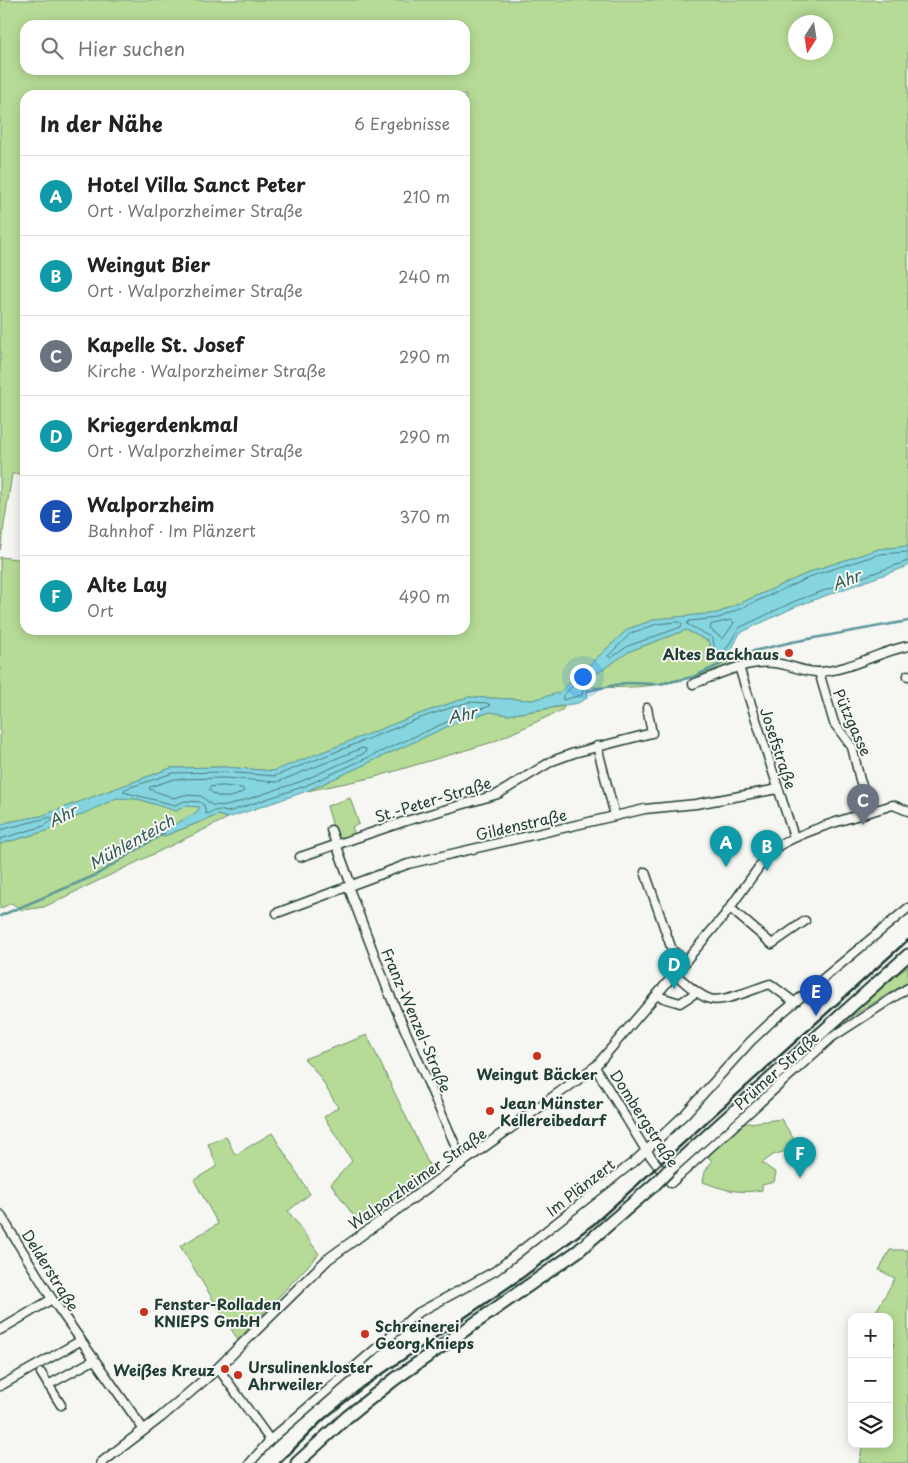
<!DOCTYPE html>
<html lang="de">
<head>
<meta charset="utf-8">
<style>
	:root { --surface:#fff; --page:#f6f6f6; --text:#222; --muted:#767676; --line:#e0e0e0; --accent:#7c3aed }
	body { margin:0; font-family:"Playpen Sans",sans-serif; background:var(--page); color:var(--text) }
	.controls { position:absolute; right:15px; bottom:15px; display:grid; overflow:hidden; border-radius:10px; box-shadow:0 2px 12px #0003 }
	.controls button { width:45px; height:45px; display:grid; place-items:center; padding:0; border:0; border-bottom:1px solid var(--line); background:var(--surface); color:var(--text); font:25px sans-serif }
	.compass { position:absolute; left:788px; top:15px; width:45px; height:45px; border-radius:50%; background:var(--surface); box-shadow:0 2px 12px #0003; rotate:192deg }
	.you { position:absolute; left:582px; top:676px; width:18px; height:18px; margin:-12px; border:4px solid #fff; border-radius:50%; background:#1a73e8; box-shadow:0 0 0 8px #1a73e833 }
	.badge { display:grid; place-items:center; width:32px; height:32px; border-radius:50%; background:var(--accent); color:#fff; font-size:16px; font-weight:700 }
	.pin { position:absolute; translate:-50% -41px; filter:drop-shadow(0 1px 2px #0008) }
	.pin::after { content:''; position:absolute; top:26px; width:18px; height:15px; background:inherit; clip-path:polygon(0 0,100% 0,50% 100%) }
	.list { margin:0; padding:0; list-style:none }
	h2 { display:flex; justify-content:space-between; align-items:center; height:65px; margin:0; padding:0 20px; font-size:21px }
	h2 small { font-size:16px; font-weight:400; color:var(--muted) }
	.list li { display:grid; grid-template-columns:32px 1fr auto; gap:15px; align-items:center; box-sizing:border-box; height:80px; padding:0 20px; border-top:1px solid var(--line) }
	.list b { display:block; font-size:19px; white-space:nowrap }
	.list p { margin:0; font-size:16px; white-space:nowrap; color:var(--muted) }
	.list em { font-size:16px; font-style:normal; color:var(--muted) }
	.icon { flex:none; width:28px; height:28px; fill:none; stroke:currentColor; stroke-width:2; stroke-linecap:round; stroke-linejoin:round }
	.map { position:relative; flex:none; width:908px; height:1463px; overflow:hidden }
	.search { position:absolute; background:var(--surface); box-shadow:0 2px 12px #0003; left:20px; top:20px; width:450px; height:55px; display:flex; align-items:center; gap:12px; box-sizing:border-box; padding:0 18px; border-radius:15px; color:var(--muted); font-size:19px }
	.panel { position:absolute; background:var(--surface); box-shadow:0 2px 12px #0003; left:20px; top:90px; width:450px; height:545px; border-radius:15px }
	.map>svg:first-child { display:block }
	.green { fill:#b6db96; stroke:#6a8c65; fill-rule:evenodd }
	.water { fill:#85d5e0; stroke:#5c989b }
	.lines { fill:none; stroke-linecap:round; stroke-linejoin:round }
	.shore { stroke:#487a79; stroke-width:1 }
	.stream { stroke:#5c989b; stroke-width:2.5 }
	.minor-casing { stroke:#1f3d34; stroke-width:11 }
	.tertiary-casing { stroke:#1f3d34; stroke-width:12 }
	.primary-casing { stroke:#1f3d34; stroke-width:15 }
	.minor { stroke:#f6f6f2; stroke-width:8 }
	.tertiary { stroke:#f6f6f2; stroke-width:9 }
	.primary { stroke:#f6f6f2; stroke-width:11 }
	.rail { stroke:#1f3d34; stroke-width:2.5 }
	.primary-bridge-casing { stroke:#1f3d34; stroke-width:15; stroke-linecap:butt }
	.primary-bridge { stroke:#f6f6f2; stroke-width:11 }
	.poi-dot { fill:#c8321e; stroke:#f6f6f2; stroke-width:2 }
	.labels { text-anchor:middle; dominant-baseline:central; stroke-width:4; stroke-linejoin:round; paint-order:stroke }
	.poi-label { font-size:15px; font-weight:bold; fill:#1f3d34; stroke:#f6f6f2; text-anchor:start }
	.street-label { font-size:15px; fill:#1f3d34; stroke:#f6f6f2 }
	.water-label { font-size:16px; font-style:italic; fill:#335b56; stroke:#f6f6f2 }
</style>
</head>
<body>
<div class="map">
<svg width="908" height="1463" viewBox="0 0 908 1463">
	<rect width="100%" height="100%" fill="#f6f6f2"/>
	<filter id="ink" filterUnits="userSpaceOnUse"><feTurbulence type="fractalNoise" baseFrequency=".02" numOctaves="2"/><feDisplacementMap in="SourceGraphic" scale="10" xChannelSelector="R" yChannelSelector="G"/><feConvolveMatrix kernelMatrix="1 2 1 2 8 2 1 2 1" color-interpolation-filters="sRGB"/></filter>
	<g filter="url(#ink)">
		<g class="green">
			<path d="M0 0H908V546L879 549 815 570 718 613 656 619 628 629 559 693 532 700 469 697 422 713 274 771 224 767 171 768 41 816 8 822 0 826V557L25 560V630H465V95H25V474H12L0 550ZM796 22H826V52H796ZM25 25H465V70H25Z"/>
			<path d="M686 630 710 642V655L733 663C683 685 642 689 589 687L590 678 630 651Z"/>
			<path d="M565 706 562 710 493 742 375 777 307 791 464 719 491 712 508 715Z"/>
			<path d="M117 798 138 799 176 811 185 806 201 807 197 812 160 833 162 837 218 815 228 818 44 907 22 910 11 903 0 909V844L46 831Z"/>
			<path d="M350 798 359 824 352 827 355 835 337 841 327 806Z"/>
			<path d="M908 966V982L834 1027Z"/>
			<path d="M367 1035 433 1173 360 1225 331 1184 352 1161 324 1117 338 1107C325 1088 321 1074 304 1059Z"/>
			<path d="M781 1119 799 1147 773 1155 762 1163 776 1173 774 1182 762 1185V1190C740 1194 724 1190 703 1182L705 1172 712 1161 708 1157 741 1124Z"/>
			<path d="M272 1133 310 1194 288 1211 319 1254 238 1340 180 1246 218 1224 194 1180 217 1166 208 1144 226 1136 235 1155Z"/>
			<path d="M890 1250H908V1463H859L863 1444H889V1353L894 1344 889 1342V1317H873L895 1278 879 1270Z"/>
		</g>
		<path class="water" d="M908 546V566L797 606 740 633 727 659H716L710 655V642L686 630 630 651 590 678 587 698 578 703 508 715 491 712 464 719 307 791 228 818 218 815 161 837 160 833 197 812 200 807 185 806 176 811 138 799 117 798 46 831 0 844V826L8 822 41 816 171 768 224 767 274 771 422 713 469 697 532 700 559 693 628 629 656 619 718 613 815 570 879 549Z"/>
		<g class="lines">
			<g class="shore">
				<path d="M908 552 880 554 817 574 719 618 689 621 687 624 713 638 715 652 723 654 739 628 795 601 908 561"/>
				<path d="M732 620 734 623 723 639 710 629 711 625Z"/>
				<path d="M680 622 682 624 681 627 628 646 611 658 608 656 631 633 657 624Z"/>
				<path d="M581 678 585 680 582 695 563 700V696Z"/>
				<path d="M469 702 488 703 490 706 462 715 305 786 228 812 218 810 206 814 204 805 200 802 185 801 175 805 123 792 125 789 173 773 224 772 275 776 423 717Z"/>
				<path d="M363 748 366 749 365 753 302 781 227 806 212 805 201 796 184 795 174 798 149 789 150 787 174 779 224 778 277 782Z"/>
				<path d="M224 786 242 788 244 791C232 799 219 800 209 790L210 787Z"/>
				<path d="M0 830 51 817 54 819 44 826 0 839"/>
			</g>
			<g class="stream">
				<path d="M587 691 625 683 659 684 693 677 745 653 792 642 908 621"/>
				<path d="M0 916 96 875 164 833"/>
			</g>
			<g class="minor-casing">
				<g id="minor">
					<path d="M739 667 794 837"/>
					<path d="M819 672 834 723 852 747 860 780 872 811"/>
					<path d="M908 675V676"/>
					<path d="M693 684C718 675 746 660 774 663 789 664 805 673 819 672 850 670 878 652 908 646"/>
					<path d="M597 746 615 816"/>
					<path d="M908 811 893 805C860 815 793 832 769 853L724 916 595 1067 645 1149 671 1183 831 1038 908 988"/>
					<path d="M331 830 351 885"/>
					<path d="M300 857 403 822 498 794 552 761 574 753 652 733 647 708"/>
					<path d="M645 872 672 950 686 962"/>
					<path d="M348 886 389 993 463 1163"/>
					<path d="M730 908 772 944 805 921"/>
					<path d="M277 913 408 864 645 809 696 804 778 789"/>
					<path d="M675 974C686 983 697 995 710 999 724 1003 756 988 770 984L794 1002"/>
					<path d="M657 996 680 1003 697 992"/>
					<path d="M0 1214 52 1299 144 1430"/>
					<path d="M0 1330 52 1299"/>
					<path d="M218 1368 270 1440"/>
					<path d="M41 1373 61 1405"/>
					<path d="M48 1385 94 1360"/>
					<path d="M0 1386 80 1341"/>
					<path d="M250 1463 270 1440 416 1314 495 1271 636 1160 685 1114 750 1042 771 1022 908 908"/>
				</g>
			</g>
			<g class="tertiary-casing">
				<path id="tertiary" d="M101 1463 161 1417 218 1368 328 1259 595 1067"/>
			</g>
			<g class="primary-casing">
				<g id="primary">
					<path d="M668 1171 908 955"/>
					<path d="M297 1463 347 1417 395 1379 578 1251 655 1184"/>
				</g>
			</g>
			<use href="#minor" class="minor"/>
			<use href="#tertiary" class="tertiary"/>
			<use href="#primary" class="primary"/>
			<path class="rail" d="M280 1463 323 1420 362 1388 521 1279 594 1224 908 940"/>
			<g class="primary-bridge-casing">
				<path id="primary-bridge" d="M655 1184 668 1171"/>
			</g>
			<use href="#primary-bridge" class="primary-bridge"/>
		</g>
	</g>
	<g class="poi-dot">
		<circle cx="789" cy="653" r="5"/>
		<circle cx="537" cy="1056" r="5"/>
		<circle cx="490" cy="1111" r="5"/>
		<circle cx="144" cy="1312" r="5"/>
		<circle cx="365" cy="1334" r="5"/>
		<circle cx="225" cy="1369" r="5"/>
		<circle cx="238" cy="1375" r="5"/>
	</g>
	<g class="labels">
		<g class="poi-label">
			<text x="779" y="653" text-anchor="end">Altes Backhaus</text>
			<text x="537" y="1073" text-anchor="middle">Weingut Bäcker</text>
			<text x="500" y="1102">Jean Münster<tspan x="500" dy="17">Kellereibedarf</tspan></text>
			<text x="154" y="1303">Fenster-Rolladen<tspan x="154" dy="17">KNIEPS GmbH</tspan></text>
			<text x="375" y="1325">Schreinerei<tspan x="375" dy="17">Georg Knieps</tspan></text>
			<text x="248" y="1366">Ursulinenkloster<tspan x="248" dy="17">Ahrweiler</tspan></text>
			<text x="215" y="1369" text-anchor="end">Weißes Kreuz</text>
		</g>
		<g class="street-label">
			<text transform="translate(853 722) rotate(66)">Pützgasse</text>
			<text transform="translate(779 748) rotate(72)">Josefstraße</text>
			<text transform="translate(433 799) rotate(-17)">St.-Peter-Straße</text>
			<text transform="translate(521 824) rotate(-13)">Gildenstraße</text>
			<text transform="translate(417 1020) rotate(67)">Franz-Wenzel-Straße</text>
			<text transform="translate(776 1070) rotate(-42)">Prümer Straße</text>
			<text transform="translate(645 1118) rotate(57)">Dombergstraße</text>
			<text transform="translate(417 1178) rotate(-35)">Walporzheimer Straße</text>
			<text transform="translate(580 1187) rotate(-38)">Im Plänzert</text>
			<text transform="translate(51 1270) rotate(58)">Delderstraße</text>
		</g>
		<g class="water-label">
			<text transform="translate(846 579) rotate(-21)">Ahr</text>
			<text transform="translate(462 714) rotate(-12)">Ahr</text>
			<text transform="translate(62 815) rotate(-26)">Ahr</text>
			<text transform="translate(131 841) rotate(-29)">Mühlenteich</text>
		</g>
	</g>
</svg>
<div class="controls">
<button>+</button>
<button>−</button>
<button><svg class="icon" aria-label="layers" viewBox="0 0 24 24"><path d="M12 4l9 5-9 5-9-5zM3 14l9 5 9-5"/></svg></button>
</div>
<svg class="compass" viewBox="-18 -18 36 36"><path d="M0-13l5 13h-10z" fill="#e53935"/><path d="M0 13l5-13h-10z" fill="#767676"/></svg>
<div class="you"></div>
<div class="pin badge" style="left:726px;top:867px;background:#0f9aa8">A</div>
<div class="pin badge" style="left:767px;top:871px;background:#0f9aa8">B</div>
<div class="pin badge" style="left:863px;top:825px;background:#6b7280">C</div>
<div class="pin badge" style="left:674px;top:989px;background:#0f9aa8">D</div>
<div class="pin badge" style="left:816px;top:1016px;background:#1a4fb4">E</div>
<div class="pin badge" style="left:800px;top:1178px;background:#0f9aa8">F</div>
<div class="search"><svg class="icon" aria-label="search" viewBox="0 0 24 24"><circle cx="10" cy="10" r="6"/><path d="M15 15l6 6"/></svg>Hier suchen</div>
<section class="panel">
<h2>In der Nähe<small>6 Ergebnisse</small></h2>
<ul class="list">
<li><span class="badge" style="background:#0f9aa8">A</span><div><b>Hotel Villa Sanct Peter</b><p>Ort · Walporzheimer Straße</p></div><em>210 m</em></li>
<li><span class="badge" style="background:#0f9aa8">B</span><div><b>Weingut Bier</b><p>Ort · Walporzheimer Straße</p></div><em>240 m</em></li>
<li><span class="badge" style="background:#6b7280">C</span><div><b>Kapelle St. Josef</b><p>Kirche · Walporzheimer Straße</p></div><em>290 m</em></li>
<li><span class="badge" style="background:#0f9aa8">D</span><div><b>Kriegerdenkmal</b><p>Ort · Walporzheimer Straße</p></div><em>290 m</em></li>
<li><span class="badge" style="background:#1a4fb4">E</span><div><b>Walporzheim</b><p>Bahnhof · Im Plänzert</p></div><em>370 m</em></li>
<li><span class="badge" style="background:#0f9aa8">F</span><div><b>Alte Lay</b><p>Ort</p></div><em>490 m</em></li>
</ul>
</section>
</div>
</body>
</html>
